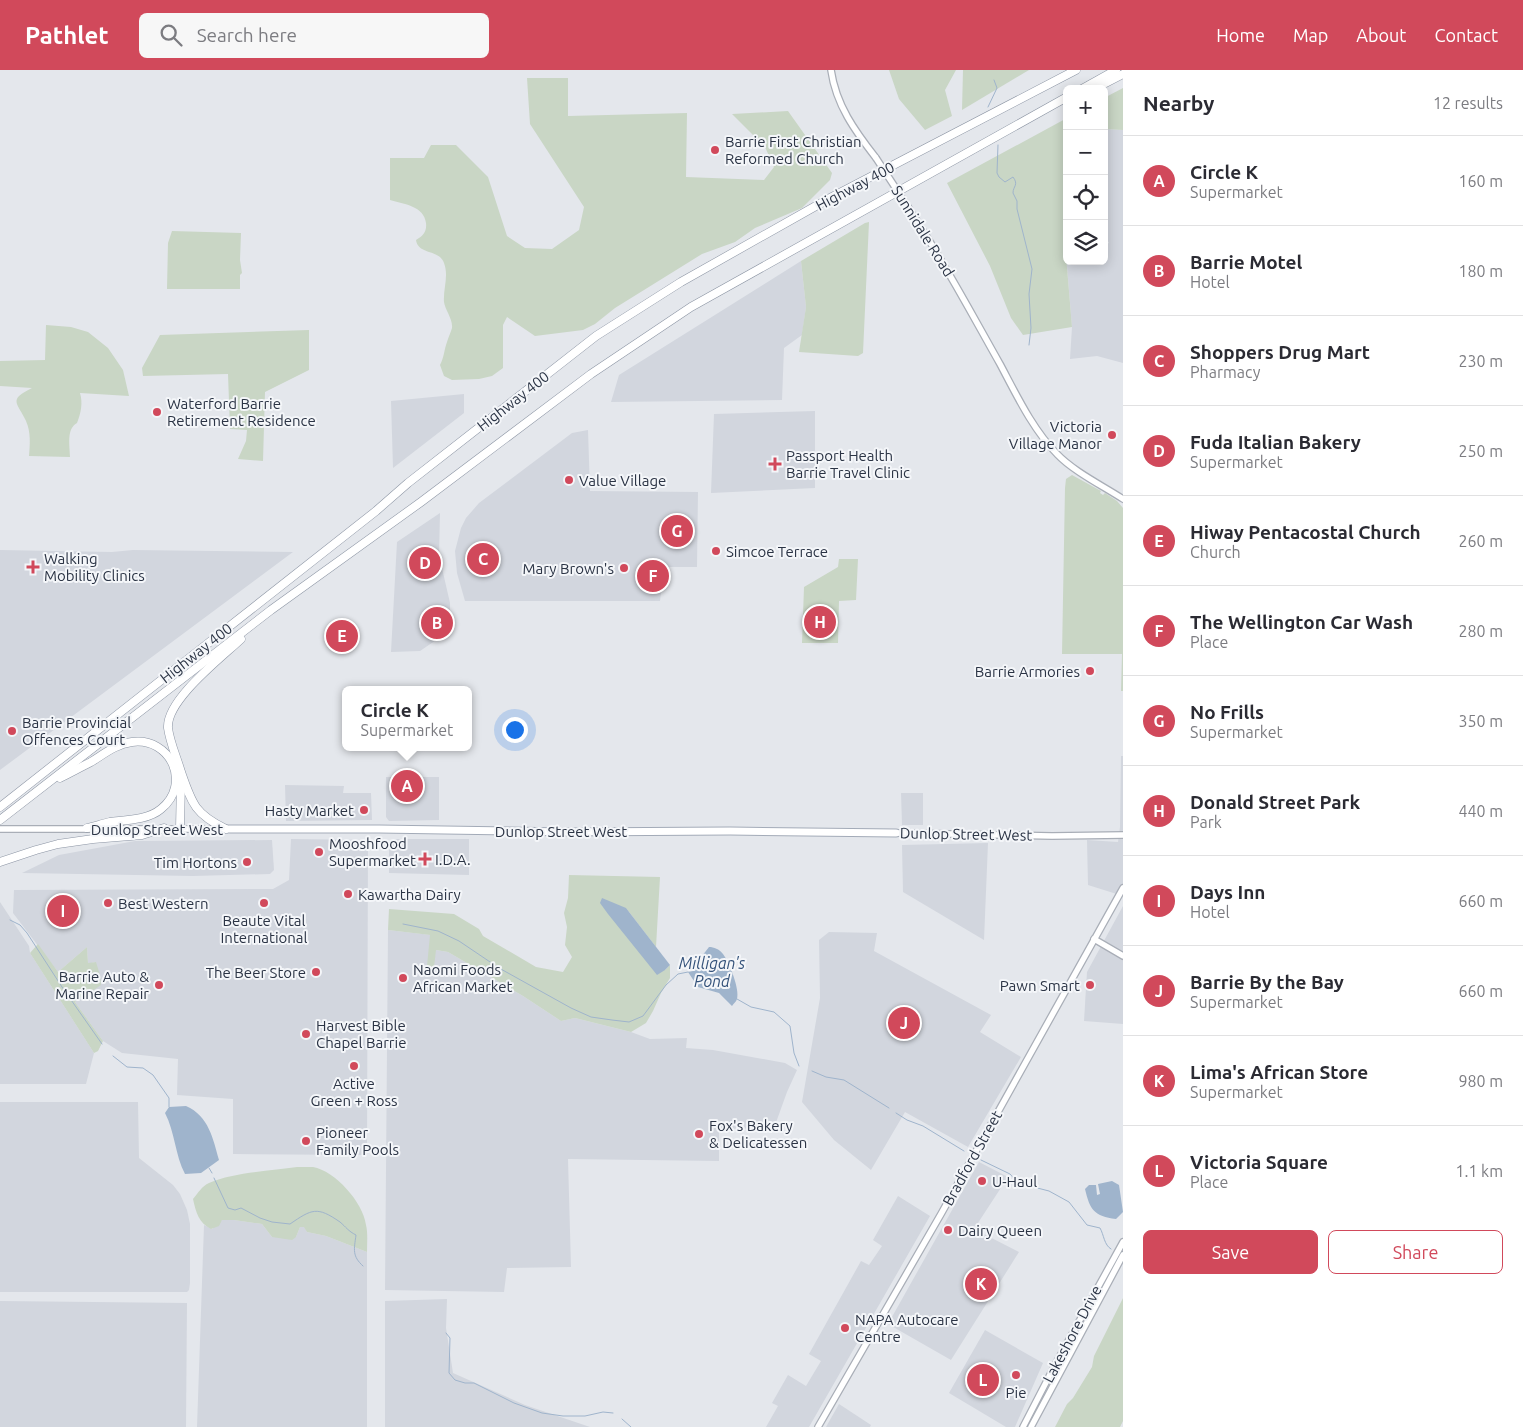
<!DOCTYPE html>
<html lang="en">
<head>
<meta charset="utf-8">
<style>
	:root { --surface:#fff; --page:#f7f7f7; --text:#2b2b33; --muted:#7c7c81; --line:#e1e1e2; --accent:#d1495b }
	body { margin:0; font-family:Ubuntu,sans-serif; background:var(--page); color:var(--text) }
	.controls { position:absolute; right:15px; top:15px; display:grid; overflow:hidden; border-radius:8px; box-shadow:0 2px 12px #0003 }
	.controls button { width:45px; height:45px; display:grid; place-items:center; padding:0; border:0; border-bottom:1px solid var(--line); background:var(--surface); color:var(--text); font:25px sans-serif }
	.you { position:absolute; left:514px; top:659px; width:18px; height:18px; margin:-12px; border:4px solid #fff; border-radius:50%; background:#1a73e8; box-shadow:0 0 0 8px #1a73e833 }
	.badge { display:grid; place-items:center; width:32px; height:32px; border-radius:50%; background:var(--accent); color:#fff; font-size:16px; font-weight:700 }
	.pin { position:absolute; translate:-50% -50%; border:2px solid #fff; box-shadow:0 1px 5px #0006 }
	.popup { position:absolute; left:342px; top:616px; width:130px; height:65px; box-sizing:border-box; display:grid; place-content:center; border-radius:8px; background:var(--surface); filter:drop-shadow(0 1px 4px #0005); font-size:16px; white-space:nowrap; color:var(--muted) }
	.popup b { font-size:19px; color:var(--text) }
	.popup::after { content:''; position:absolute; left:50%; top:100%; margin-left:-10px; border:10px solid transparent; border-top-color:var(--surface) }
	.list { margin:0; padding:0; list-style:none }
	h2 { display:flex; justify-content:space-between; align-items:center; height:65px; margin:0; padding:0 20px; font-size:21px }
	h2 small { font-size:16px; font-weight:400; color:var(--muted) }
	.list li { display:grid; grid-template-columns:32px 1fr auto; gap:15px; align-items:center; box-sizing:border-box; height:90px; padding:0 20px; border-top:1px solid var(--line) }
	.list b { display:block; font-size:19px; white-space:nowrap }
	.list p { margin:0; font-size:16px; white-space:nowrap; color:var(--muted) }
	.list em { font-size:16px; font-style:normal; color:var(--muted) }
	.actions { display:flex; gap:10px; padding:15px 20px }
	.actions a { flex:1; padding:11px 0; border:1px solid var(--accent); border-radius:8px; text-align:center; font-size:18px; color:var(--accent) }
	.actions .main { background:var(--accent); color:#fff }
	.icon { flex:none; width:28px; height:28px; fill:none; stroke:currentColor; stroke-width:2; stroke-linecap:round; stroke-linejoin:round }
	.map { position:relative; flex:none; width:1123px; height:1357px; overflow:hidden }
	header { display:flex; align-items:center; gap:30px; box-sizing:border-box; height:70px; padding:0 25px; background:var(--accent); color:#fff }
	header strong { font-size:24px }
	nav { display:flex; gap:28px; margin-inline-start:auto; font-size:18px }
	.search { width:350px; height:45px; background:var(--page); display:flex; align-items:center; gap:12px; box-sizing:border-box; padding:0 18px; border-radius:8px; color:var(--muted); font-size:19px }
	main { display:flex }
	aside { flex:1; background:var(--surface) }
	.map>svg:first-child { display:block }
	.built { fill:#d2d6de }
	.green { fill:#c9d6c5 }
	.water { fill:#9fb4cc }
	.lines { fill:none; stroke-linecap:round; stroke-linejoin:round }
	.stream { stroke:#9fb4cc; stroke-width:1 }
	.secondary-casing { stroke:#a9aeb7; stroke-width:8 }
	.primary-casing { stroke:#a3abb8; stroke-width:9 }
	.motorway-casing { stroke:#8b94a3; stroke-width:9 }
	.secondary { stroke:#fff; stroke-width:5.5 }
	.primary { stroke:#fff; stroke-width:7 }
	.motorway { stroke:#fff; stroke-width:8 }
	.secondary-bridge-casing { stroke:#a9aeb7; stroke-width:8; stroke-linecap:butt }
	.secondary-bridge { stroke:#fff; stroke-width:5.5 }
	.poi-dot { fill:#d1495b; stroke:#f4f6f9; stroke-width:2 }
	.labels { text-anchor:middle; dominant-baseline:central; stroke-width:4; stroke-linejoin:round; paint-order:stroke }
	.poi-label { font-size:15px; fill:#2b3445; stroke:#f4f6f9; text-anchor:start }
	.street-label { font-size:15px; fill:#2b3445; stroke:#f4f6f9 }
	.water-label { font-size:16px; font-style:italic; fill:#34527a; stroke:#f4f6f9 }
</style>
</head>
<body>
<header>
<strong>Pathlet</strong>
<div class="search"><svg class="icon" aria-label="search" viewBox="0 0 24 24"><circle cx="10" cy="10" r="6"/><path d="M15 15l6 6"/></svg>Search here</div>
<nav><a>Home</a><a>Map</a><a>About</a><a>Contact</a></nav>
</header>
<main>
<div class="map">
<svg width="1123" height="1357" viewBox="0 0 1123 1357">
	<rect width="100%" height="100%" fill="#e4e7ec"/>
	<g class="built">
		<path d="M1104 59 1123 60V293L1097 286 1070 289 1072 257 1066 184 1067 191H1104V175L1109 173 1104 164Z"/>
		<path d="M801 191 806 237 802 265 784 278 782 330 611 332 619 305Z"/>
		<path d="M464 324V343L393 398 391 331Z"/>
		<path d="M815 341V418L711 423 714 344Z"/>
		<path d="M588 360 590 421 698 422 697 497H664L660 531H465L457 503 455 481 461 458 466 448 479 433 572 363Z"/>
		<path d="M440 443 439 485 450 533V551L445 564 420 581 391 582 397 472Z"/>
		<path d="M0 480 112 482 133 480 293 482 0 700Z"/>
		<path d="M1121 686H1123V826L1088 815 1087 770 1118 772 1120 757Z"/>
		<path d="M386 707H439V750L389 751 386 747Z"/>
		<path d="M285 715 344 716 343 723H371L372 750 286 751Z"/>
		<path d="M901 723H923V755H902Z"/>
		<path d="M291 769 368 770 367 1085 233 1084V1029L177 1025 178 989 122 983 103 971 75 932 86 921 95 892 88 894 87 877 58 902 13 843 14 820 273 819 289 810Z"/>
		<path d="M394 769H469V805L389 803V775Z"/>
		<path d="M272 770 274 800 270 804 193 806 22 803 59 785 135 771Z"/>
		<path d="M988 773 984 870 903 822 902 775Z"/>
		<path d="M0 832 29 876 30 883 94 983 86 1014H0Z"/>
		<path d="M1123 836V954L1084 951 1087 902Z"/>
		<path d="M388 860 431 865 436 880 448 882 523 926 561 951 575 948 631 962 650 969 687 968 686 978 713 980 785 993 797 1000 787 1022 774 1058 719 1059V1091L568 1089 571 1197 507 1198 504 1222 385 1220Z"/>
		<path d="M829 862 877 863 874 881 991 945 980 962 1021 987 968 1077 905 1042 871 1100 834 1070 802 1032 820 928 819 870Z"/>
		<path d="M0 1032H138L139 1088 173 1115 180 1124 187 1140 190 1154V1213L189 1220 187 1222H0Z"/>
		<path d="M979 1092 1008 1107 974 1159 1019 1182 951 1290 888 1254Z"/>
		<path d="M898 1126 930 1146 809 1357H766L778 1336 772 1333 788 1305 806 1316 821 1291 809 1284 861 1191 869 1195 882 1176 873 1170Z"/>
		<path d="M222 1150H234L262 1154 272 1167H296L300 1157H305L307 1162 326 1166 367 1182V1357H197L204 1155 212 1159Z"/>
		<path d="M447 1229 446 1258 453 1303 525 1335 590 1357H385V1231Z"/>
		<path d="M0 1231 187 1233 186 1357H0Z"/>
		<path d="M985 1260 1043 1293 1015 1357H1006L949 1323Z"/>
		<path d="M839 1334 871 1355 870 1357H826Z"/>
	</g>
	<g class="green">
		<path d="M889 0H956L945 20 952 46 925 60 899 29Z"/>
		<path d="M963 0H1029L962 40Z"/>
		<path d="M527 8H568V46L687 43 686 107 764 110 774 97 765 77 732 44 788 41 832 103 830 110 802 138 755 158 735 172 702 184 615 238 595 254 583 260 535 266 507 247 503 255V298L492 306 479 309 452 310 444 306 440 295C444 288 444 280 447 272 448 268 451 262 452 258 453 249 445 240 444 232 443 219 449 206 444 193 439 179 418 185 416 170 423 166 427 162 426 153 424 136 404 134 390 130V88H424L431 75H456L488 107 507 166 525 178 552 179 579 160 584 137 530 54Z"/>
		<path d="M1123 18V60L1104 59V28Z"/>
		<path d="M1067 48 1066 185 1072 257 1023 265 1011 248 990 196 947 113Z"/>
		<path d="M869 152 863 283 858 286 799 282 806 237 801 191 865 153Z"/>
		<path d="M172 161 241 163 240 190 242 203 240 205V219H167L168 173Z"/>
		<path d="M46 255 71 257 88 262 108 278 123 300 129 326 80 323C83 333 81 343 77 353 66 359 70 376 70 387L29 386C30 375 31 362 26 351 18 333 7 330 32 318L0 316V291L45 290Z"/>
		<path d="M309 260V300L265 322 263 391 238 389 246 371 247 360 230 359 228 304 143 306 142 298 160 265Z"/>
		<path d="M1072 405 1101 421 1100 423 1103 425 1105 423 1117 431 1123 438V621H1121L1122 584H1062L1065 418 1066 409Z"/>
		<path d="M839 489H858L856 530 839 531 838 573H802L804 517 838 497Z"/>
		<path d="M569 805 660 807 656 877 626 838 665 900 670 895V908L661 923 653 941 646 953 631 962 575 948 561 951 523 926 448 882 436 880 434 897 427 896 430 865 388 860 389 839 454 844 479 859 483 866 536 897 563 902 572 887 565 875 567 857 564 843 568 828Z"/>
		<path d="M38 874 58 902 87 877 88 893 96 892 100 905 101 915 88 924 86 922 75 932 103 971 98 981 94 983 30 883Z"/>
		<path d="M297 1097C302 1097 308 1097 313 1097 335 1101 363 1132 366 1155 368 1163 367 1173 367 1182L326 1166 307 1162 304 1157H300L296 1167 292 1170 272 1167 262 1154 234 1150H222L219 1156 211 1159C199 1153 196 1143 193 1129 198 1123 202 1116 209 1113 233 1102 271 1101 297 1097Z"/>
		<path d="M1123 1228V1351L1120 1357H1055L1067 1334 1073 1328 1092 1297 1094 1286Z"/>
	</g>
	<g class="water">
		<path d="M602 828 626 838 670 895 665 900 657 905 608 844 600 833Z"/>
		<path d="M709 877C714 877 719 879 723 884 729 892 740 919 737 929 736 932 734 933 732 936L719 923 698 917 688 902 693 901 695 895Z"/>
		<path d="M186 1036C209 1046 213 1069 219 1090L201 1103 185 1104C175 1085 175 1062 165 1043L169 1037Z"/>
		<path d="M1112 1111 1119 1115 1123 1142 1116 1149C1094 1146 1090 1140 1085 1119L1089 1115H1096L1097 1125 1100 1124 1098 1114Z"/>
	</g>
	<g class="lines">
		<g class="stream">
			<path d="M988 37 997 18 994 10"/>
			<path d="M998 75 997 103 999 107 1005 112 1013 107C1019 115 1013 116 1013 123L1017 131V139L1032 199 1029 224 1031 258 1029 275"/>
			<path d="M10 850 20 855 27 863 62 917 102 974"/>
			<path d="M403 854 438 861 459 871 499 898 571 938 591 947 612 950 629 952 643 946 666 915 678 904 688 902"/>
			<path d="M737 929 751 937 774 942 790 956 794 983 799 996"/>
			<path d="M113 986 127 997 143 998 153 1005 169 1028V1037L170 1038"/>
			<path d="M812 1001 826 1007 844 1010 889 1038"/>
			<path d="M896 1043 907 1050 923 1056 964 1081"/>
			<path d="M981 1090 1010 1104 1018 1113 1049 1121 1069 1132 1087 1155 1100 1158C1104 1165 1104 1175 1111 1179"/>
			<path d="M209 1098 212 1103"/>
			<path d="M214 1108 228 1138 235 1140 241 1138 260 1148 272 1152 290 1154C312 1139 317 1136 340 1152 346 1157 348 1161 356 1165 354 1180 352 1186 363 1196"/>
			<path d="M446 1263 450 1268 449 1303 455 1310 465 1313H474L514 1333 542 1343 563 1346H585L603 1342 613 1343"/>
			<path d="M622 1349 631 1357"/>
		</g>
		<g class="secondary-casing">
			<g id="secondary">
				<path d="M831 0C836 35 855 61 876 88"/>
				<path d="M908 137C942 188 970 241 1000 294 1016 324 1033 360 1057 384 1073 401 1103 416 1123 429"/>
				<path d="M0 759H225"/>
				<path d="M896 763 1052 766 1123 765"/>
				<path d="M1094 869 1123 886"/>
				<path d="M818 1357 941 1144 1123 818"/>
				<path d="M1023 1357 1055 1295 1123 1172"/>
				<path d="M1031 1357 1123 1185"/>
			</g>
		</g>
		<g class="primary-casing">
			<path id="primary" d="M226 759H379L566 762 730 761 896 763"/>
		</g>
		<g class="motorway-casing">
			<g id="motorway">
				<path d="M1082 19 1116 0"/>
				<path d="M1094 19 1123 4"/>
				<path d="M60 708C70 703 81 697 91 692 104 684 116 674 132 672 171 667 192 714 161 739 148 750 126 750 110 752 102 754 95 756 87 758"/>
				<path d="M0 737 197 582 376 441 408 413 596 266 681 212 830 128 1076 0"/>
				<path d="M0 750 271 540 421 432 591 304 691 237 1067 27"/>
				<path d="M180 759 181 710"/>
				<path d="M226 759C195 744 192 734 181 702 177 688 170 673 168 658 166 630 221 588 241 569"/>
				<path d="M0 792 36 780 58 774 93 769 142 765 164 758"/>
			</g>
		</g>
		<use href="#secondary" class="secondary"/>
		<use href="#primary" class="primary"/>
		<use href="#motorway" class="motorway"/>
		<g class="secondary-bridge-casing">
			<path id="secondary-bridge" d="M876 88 908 137"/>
		</g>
		<use href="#secondary-bridge" class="secondary-bridge"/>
	</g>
	<g class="poi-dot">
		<circle cx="715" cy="80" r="5"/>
		<circle cx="157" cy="342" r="5"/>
		<circle cx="1112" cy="365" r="5"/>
		<path d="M772.5 386.5h5v5h5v5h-5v5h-5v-5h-5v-5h5z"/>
		<circle cx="569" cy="410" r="5"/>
		<circle cx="716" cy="481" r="5"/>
		<path d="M30.5 489.5h5v5h5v5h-5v5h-5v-5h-5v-5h5z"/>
		<circle cx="624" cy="498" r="5"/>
		<circle cx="1090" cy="601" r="5"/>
		<circle cx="12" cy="661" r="5"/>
		<circle cx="364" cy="740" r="5"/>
		<circle cx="319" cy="782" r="5"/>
		<path d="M422.5 781.5h5v5h5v5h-5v5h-5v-5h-5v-5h5z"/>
		<circle cx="247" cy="792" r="5"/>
		<circle cx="348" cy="824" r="5"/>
		<circle cx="108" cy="833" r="5"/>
		<circle cx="264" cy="833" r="5"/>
		<circle cx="316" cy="902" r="5"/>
		<circle cx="403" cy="908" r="5"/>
		<circle cx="159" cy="915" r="5"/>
		<circle cx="1090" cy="915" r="5"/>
		<circle cx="306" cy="964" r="5"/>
		<circle cx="354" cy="996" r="5"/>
		<circle cx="699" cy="1064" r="5"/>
		<circle cx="306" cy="1071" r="5"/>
		<circle cx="982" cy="1111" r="5"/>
		<circle cx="948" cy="1160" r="5"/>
		<circle cx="845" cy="1258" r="5"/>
		<circle cx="1016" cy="1305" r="5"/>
	</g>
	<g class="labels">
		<g class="poi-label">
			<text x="725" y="71">Barrie First Christian<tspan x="725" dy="17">Reformed Church</tspan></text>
			<text x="167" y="333">Waterford Barrie<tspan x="167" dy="17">Retirement Residence</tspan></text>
			<text x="1102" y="356" text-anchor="end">Victoria<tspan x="1102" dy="17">Village Manor</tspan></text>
			<text x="786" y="385">Passport Health<tspan x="786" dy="17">Barrie Travel Clinic</tspan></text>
			<text x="579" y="410">Value Village</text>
			<text x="726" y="481">Simcoe Terrace</text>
			<text x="44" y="488">Walking<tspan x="44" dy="17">Mobility Clinics</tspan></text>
			<text x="614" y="498" text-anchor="end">Mary Brown's</text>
			<text x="1080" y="601" text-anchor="end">Barrie Armories</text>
			<text x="22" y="652">Barrie Provincial<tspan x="22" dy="17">Offences Court</tspan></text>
			<text x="354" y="740" text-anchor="end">Hasty Market</text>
			<text x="329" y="773">Mooshfood<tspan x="329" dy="17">Supermarket</tspan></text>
			<text x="435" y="789">I.D.A.</text>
			<text x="237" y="792" text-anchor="end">Tim Hortons</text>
			<text x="358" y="824">Kawartha Dairy</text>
			<text x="118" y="833">Best Western</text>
			<text x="264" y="850" text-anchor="middle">Beaute Vital<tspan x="264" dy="17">International</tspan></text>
			<text x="413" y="899">Naomi Foods<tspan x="413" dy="17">African Market</tspan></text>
			<text x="306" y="902" text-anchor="end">The Beer Store</text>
			<text x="149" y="906" text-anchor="end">Barrie Auto &amp;<tspan x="149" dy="17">Marine Repair</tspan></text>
			<text x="1080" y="915" text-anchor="end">Pawn Smart</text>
			<text x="316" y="955">Harvest Bible<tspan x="316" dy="17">Chapel Barrie</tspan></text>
			<text x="354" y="1013" text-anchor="middle">Active<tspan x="354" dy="17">Green + Ross</tspan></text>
			<text x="709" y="1055">Fox's Bakery<tspan x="709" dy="17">&amp; Delicatessen</tspan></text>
			<text x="316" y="1062">Pioneer<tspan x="316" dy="17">Family Pools</tspan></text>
			<text x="992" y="1111">U-Haul</text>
			<text x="958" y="1160">Dairy Queen</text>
			<text x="855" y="1249">NAPA Autocare<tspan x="855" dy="17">Centre</tspan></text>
			<text x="1016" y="1322" text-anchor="middle">Pie</text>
		</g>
		<g class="street-label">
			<text transform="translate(855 116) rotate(-28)">Highway 400</text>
			<text transform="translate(923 161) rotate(58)">Sunnidale Road</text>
			<text transform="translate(513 331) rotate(-38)">Highway 400</text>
			<text transform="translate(196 583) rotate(-38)">Highway 400</text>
			<text x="157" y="759">Dunlop Street West</text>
			<text x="561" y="761">Dunlop Street West</text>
			<text transform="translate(966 764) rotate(1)">Dunlop Street West</text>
			<text transform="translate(972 1088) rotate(-61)">Bradford Street</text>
			<text transform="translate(1072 1264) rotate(-62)">Lakeshore Drive</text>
		</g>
		<g class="water-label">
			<text x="712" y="893">Milligan's<tspan x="712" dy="18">Pond</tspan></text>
		</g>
	</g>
</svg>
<div class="controls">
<button>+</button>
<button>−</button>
<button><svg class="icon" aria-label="locate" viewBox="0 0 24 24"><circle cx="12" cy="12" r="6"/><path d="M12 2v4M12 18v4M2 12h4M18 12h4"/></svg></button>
<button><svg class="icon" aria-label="layers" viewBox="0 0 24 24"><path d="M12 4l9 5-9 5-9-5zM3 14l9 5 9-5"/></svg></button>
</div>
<div class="you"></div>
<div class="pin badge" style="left:407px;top:716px">A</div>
<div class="popup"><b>Circle K</b>Supermarket</div>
<div class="pin badge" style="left:437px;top:553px">B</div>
<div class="pin badge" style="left:483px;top:489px">C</div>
<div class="pin badge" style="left:425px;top:493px">D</div>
<div class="pin badge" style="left:342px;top:566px">E</div>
<div class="pin badge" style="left:653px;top:506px">F</div>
<div class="pin badge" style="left:677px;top:461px">G</div>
<div class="pin badge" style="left:820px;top:552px">H</div>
<div class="pin badge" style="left:63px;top:841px">I</div>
<div class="pin badge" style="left:904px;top:953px">J</div>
<div class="pin badge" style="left:981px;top:1214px">K</div>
<div class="pin badge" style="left:983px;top:1310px">L</div>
</div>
<aside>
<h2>Nearby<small>12 results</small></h2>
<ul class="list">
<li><span class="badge">A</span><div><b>Circle K</b><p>Supermarket</p></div><em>160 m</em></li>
<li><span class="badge">B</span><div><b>Barrie Motel</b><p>Hotel</p></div><em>180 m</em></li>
<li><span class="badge">C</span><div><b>Shoppers Drug Mart</b><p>Pharmacy</p></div><em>230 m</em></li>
<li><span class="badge">D</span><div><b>Fuda Italian Bakery</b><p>Supermarket</p></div><em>250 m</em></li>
<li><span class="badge">E</span><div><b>Hiway Pentacostal Church</b><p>Church</p></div><em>260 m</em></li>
<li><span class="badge">F</span><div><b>The Wellington Car Wash</b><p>Place</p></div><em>280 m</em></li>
<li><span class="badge">G</span><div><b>No Frills</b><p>Supermarket</p></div><em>350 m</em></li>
<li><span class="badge">H</span><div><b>Donald Street Park</b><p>Park</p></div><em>440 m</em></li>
<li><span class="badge">I</span><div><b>Days Inn</b><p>Hotel</p></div><em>660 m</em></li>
<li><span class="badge">J</span><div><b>Barrie By the Bay</b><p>Supermarket</p></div><em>660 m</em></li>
<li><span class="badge">K</span><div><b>Lima's African Store</b><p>Supermarket</p></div><em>980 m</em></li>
<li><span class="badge">L</span><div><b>Victoria Square</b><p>Place</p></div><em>1.1 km</em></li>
</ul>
<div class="actions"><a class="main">Save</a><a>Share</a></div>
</aside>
</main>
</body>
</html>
